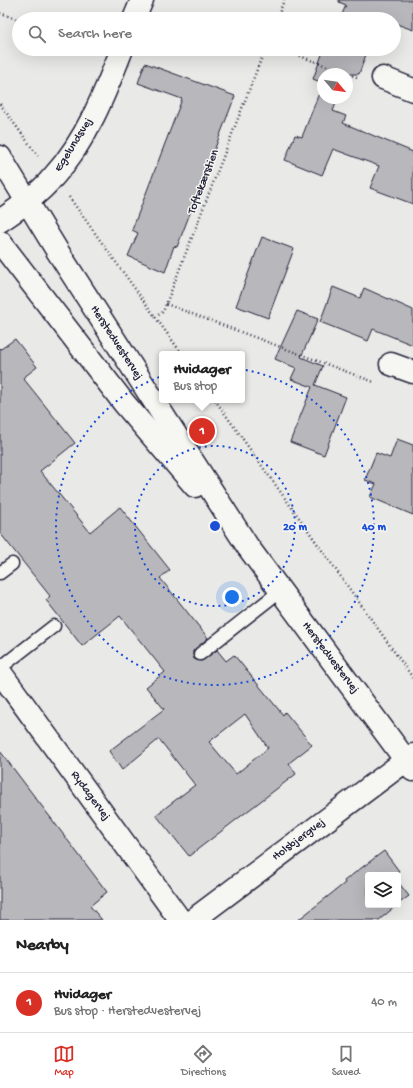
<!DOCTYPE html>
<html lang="en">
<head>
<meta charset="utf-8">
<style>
	:root { --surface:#fff; --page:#f2f2f2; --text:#222; --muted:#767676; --line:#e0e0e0; --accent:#d93025 }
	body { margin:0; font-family:"Gochi Hand",sans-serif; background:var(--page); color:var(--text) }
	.controls { position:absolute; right:12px; bottom:12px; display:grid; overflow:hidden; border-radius:4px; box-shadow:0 4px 16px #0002 }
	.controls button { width:36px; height:36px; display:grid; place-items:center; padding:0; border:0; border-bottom:1px solid var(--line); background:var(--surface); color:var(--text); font:20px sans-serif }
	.compass { position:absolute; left:317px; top:68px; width:36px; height:36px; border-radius:50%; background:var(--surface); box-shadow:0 4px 16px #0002; rotate:119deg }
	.you { position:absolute; left:232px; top:597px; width:14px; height:14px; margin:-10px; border:3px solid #fff; border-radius:50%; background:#1a73e8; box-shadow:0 0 0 6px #1a73e833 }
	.badge { display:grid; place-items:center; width:26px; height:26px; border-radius:50%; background:var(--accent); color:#fff; font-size:13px; font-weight:700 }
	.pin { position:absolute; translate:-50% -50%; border:2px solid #fff; box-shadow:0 1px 4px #0006 }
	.popup { position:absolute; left:159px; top:351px; width:86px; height:52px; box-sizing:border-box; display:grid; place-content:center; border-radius:4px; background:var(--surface); filter:drop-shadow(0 1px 3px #0005); font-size:13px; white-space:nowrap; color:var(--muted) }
	.popup b { font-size:15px; color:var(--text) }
	.popup::after { content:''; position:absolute; left:50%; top:100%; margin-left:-8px; border:8px solid transparent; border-top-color:var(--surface) }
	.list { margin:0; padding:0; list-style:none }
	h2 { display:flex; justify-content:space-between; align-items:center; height:52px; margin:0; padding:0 16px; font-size:17px }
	h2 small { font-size:13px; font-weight:400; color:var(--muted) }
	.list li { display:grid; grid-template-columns:26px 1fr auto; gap:12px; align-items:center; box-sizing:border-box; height:60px; padding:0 16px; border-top:1px solid var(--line) }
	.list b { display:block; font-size:15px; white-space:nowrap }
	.list p { margin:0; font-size:13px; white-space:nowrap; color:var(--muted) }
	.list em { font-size:13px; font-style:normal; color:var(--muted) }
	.icon { flex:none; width:22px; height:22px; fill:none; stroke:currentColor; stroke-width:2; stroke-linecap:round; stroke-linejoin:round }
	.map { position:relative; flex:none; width:413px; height:920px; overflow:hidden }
	.search { position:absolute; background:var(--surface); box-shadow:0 4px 16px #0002; left:12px; right:12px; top:12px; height:44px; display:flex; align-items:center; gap:10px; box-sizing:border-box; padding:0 14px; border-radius:22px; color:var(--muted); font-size:15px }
	.sheet { height:112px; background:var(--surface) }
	nav { display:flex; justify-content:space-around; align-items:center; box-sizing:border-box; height:56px; border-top:1px solid var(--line); background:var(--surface); font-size:11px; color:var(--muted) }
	nav a { display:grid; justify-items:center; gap:2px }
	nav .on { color:var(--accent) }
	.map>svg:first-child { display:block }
	.building { fill:#b8b8bc; stroke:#22223b; fill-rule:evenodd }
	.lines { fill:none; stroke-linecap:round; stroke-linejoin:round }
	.service-casing { stroke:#22223b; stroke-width:15 }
	.minor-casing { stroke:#22223b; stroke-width:25 }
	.tertiary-casing { stroke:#22223b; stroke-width:25 }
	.path { stroke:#22223b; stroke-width:2.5; stroke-dasharray:1 3; stroke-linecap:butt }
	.service { stroke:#f6f6f2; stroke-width:12 }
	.minor { stroke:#f6f6f2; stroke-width:22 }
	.tertiary { stroke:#f6f6f2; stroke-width:22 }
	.ring { fill:none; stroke:#1d4ed8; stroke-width:2; stroke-dasharray:2 4 }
	.labels { text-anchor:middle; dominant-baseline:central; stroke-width:3; stroke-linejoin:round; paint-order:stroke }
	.street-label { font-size:12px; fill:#22223b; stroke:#f6f6f2 }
	.centre { fill:#1d4ed8; stroke:#f6f6f2; stroke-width:2 }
	.ring-label { font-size:12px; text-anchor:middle; font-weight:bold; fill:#1d4ed8; stroke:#f6f6f2; stroke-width:3; stroke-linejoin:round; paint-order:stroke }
</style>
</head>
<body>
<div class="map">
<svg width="413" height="920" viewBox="0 0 413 920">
	<rect width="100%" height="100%" fill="#e9e9e7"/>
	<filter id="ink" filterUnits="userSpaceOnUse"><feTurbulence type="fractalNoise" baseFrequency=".025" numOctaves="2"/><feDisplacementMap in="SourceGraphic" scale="8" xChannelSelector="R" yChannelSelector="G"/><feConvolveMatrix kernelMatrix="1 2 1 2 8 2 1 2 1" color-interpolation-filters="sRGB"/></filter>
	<g filter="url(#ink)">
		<g class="building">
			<path d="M339 0H413V30L394 23V19L380 18V19H340L346 5 339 2Z"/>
			<path d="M324 49H368L359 74H349L347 78V74H323V83L313 79Z"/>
			<path d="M145 63 235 96 177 247 174 246 165 272 128 256 138 233 132 230 182 99 138 83Z"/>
			<path d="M323 83V98H338L333 111 346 116 343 123 413 152V204L370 188 379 166 333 149 322 175 285 160 295 135 302 137Z"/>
			<path d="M262 237 294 249 268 318 236 306Z"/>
			<path d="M333 287 360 298 364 288 413 310V345L373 329 368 341 320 322Z"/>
			<path d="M297 311 318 319 301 357 323 366 315 385 346 397 324 455 290 442 312 387 291 379 296 368 275 359Z"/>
			<path d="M15 339 37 367 23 378 75 443 40 471 90 532 120 507 170 570 160 578 208 638 193 651V655L194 659 201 661 217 650 226 661 234 655 283 715 285 712 312 745 289 763 296 774 189 856 156 815 195 785 159 739 122 770 109 751 164 709 146 687 165 672 120 616 82 646 46 600 50 596 0 533V348L1 349ZM245 714 268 748 236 774 209 742Z"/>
			<path d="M397 439 413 445V515L370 497 376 484 365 480 376 453 390 458Z"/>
			<path d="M0 751 107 892 90 906 102 920H0Z"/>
			<path d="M384 851 399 871 394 875H368V905H397L379 920H298L345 883 344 881Z"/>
			<path d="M398 882 409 896 398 904Z"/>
		</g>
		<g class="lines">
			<g class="service-casing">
				<g id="service">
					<path d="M0 573 12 564"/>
					<path d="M200 654 280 591"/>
					<path d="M0 668 54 626"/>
				</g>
			</g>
			<g class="minor-casing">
				<g id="minor">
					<path d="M134 19 142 0"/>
					<path d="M383 78 413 90"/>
					<path d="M0 221C19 208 39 194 54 176 86 141 105 93 122 49"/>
					<path d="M391 364 413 372"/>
					<path d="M0 672 180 920"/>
					<path d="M193 920 413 755"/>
				</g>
			</g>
			<g class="tertiary-casing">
				<g id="tertiary">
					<path d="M0 157 58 252 248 547 413 770"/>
					<path d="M0 242 124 403 195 486"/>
				</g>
			</g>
			<g class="path">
				<path d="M0 13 19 20"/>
				<path d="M277 19 284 0"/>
				<path d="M281 49 359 78"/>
				<path d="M0 104 38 156"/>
				<path d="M69 197 182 354"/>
				<path d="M166 304 374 382"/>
				<path d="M155 317 163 312 265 49"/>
				<path d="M215 400 413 678"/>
			</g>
			<use href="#service" class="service"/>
			<use href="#minor" class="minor"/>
			<use href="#tertiary" class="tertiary"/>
		</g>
	</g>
	<g class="ring">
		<circle cx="215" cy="526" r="80"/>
		<circle cx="215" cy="526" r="159"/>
	</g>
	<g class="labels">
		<g class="street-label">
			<text transform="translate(74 145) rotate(-58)">Egelundsvej</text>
			<text transform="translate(204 182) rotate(-69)">Toftekærstien</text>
			<text transform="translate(116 343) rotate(57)">Herstedvestervej</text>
			<text transform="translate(330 658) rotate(53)">Herstedvestervej</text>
			<text transform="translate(90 796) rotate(54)">Rydagervej</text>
			<text transform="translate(299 840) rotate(-37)">Holsbjergvej</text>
		</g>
	</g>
	<circle cx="215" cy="526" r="6" class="centre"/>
	<g class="ring-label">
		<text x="295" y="530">20 m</text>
		<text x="374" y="530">40 m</text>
	</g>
</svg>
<div class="controls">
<button><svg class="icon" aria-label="layers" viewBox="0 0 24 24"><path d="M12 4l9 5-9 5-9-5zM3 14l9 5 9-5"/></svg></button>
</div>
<svg class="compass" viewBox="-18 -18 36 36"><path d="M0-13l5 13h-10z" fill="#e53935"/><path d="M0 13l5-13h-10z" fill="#767676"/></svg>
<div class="you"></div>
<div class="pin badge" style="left:202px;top:431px">1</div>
<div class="popup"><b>Hvidager</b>Bus stop</div>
<div class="search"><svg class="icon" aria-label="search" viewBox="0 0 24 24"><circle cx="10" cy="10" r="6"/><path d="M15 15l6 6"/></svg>Search here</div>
</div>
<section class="sheet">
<h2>Nearby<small></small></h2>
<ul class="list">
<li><span class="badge">1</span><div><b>Hvidager</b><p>Bus stop · Herstedvestervej</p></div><em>40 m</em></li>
</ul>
</section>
<nav>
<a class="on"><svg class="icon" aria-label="map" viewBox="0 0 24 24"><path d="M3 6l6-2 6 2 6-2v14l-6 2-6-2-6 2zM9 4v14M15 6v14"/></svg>Map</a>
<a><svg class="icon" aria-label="directions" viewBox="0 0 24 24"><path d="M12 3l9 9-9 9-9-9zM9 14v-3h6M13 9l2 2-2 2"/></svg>Directions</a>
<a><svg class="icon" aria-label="saved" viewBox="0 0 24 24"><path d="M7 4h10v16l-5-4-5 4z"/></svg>Saved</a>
</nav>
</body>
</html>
